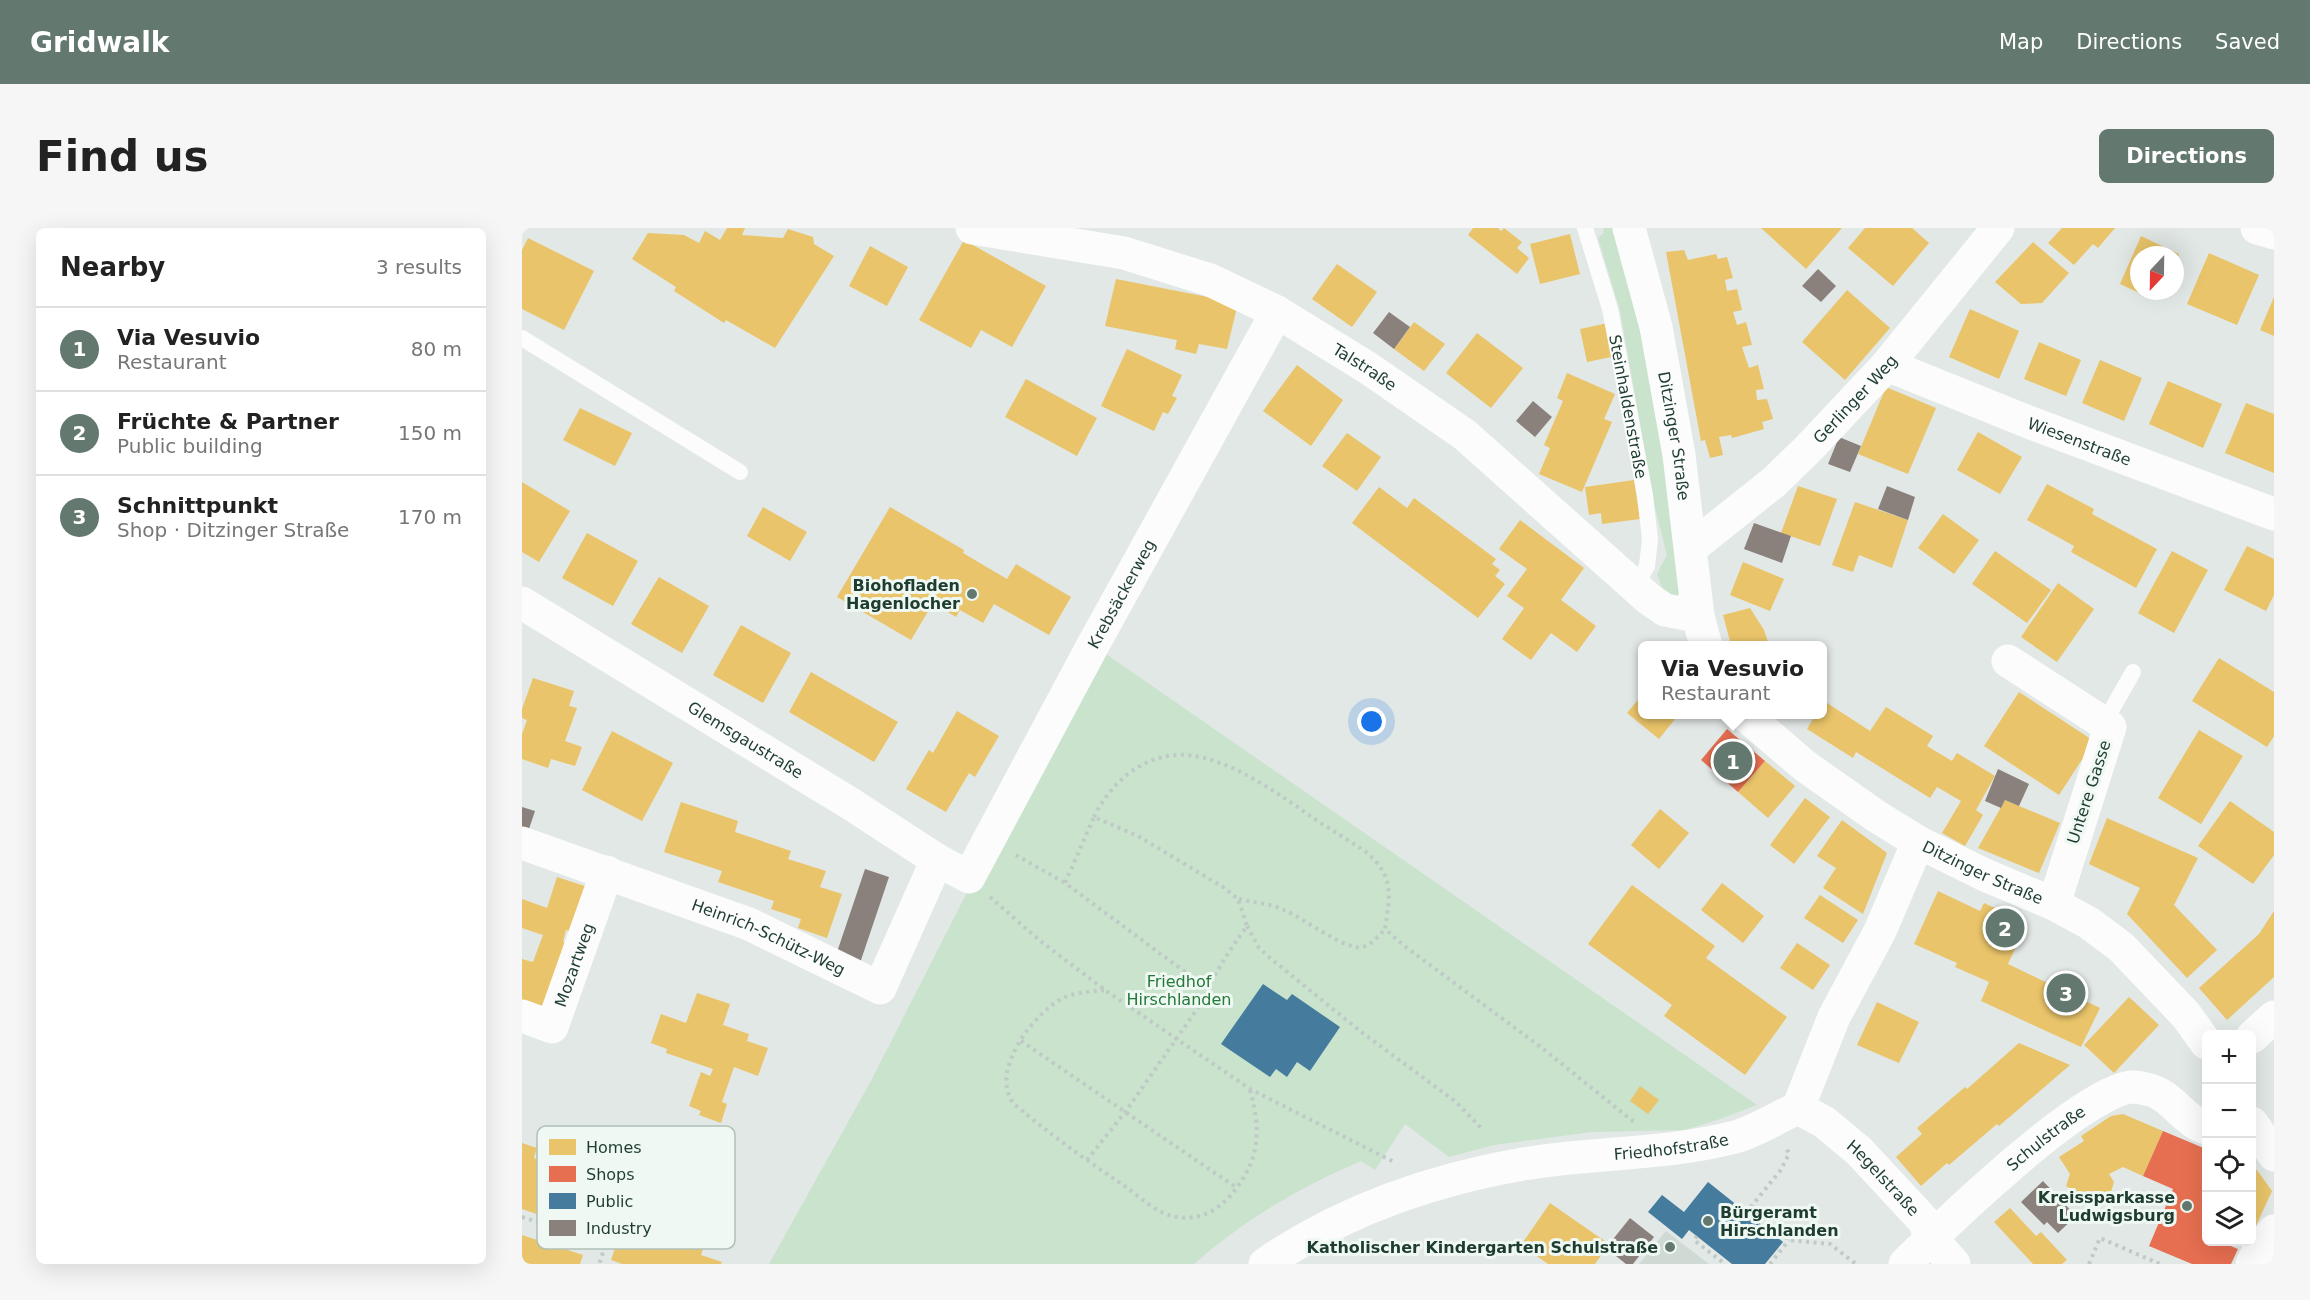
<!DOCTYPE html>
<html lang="en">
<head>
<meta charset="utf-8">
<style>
	:root { --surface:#fff; --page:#f6f6f6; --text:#222; --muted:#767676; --line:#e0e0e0; --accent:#63796f }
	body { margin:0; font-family:"DejaVu Sans",sans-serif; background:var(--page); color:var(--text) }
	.controls { position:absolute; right:18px; bottom:18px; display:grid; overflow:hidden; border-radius:9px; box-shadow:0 6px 24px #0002 }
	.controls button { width:54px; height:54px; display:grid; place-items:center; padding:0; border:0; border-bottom:2px solid var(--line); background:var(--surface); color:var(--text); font:30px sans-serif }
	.compass { position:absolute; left:1608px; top:18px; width:54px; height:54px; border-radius:50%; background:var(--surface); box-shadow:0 6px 24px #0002; rotate:202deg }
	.you { position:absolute; left:850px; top:494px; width:21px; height:21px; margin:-15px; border:4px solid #fff; border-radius:50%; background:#1a73e8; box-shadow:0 0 0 9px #1a73e833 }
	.badge { display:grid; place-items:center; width:39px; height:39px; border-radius:50%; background:var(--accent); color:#fff; font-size:20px; font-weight:700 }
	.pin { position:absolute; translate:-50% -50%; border:3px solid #fff; box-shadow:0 2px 6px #0006 }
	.popup { position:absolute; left:1116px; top:413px; width:189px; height:78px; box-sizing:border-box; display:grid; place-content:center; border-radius:9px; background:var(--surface); filter:drop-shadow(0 2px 4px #0005); font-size:20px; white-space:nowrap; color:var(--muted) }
	.popup b { font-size:22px; color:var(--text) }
	.popup::after { content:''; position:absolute; left:50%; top:100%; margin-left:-12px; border:12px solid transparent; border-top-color:var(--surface) }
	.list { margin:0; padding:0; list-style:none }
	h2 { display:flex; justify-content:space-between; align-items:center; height:78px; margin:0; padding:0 24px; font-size:26px }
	h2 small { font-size:20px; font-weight:400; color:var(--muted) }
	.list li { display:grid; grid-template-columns:39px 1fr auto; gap:18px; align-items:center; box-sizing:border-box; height:84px; padding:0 24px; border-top:2px solid var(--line) }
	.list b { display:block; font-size:22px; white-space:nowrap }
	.list p { margin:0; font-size:20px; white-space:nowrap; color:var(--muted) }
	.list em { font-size:20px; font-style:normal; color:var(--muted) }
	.icon { flex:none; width:33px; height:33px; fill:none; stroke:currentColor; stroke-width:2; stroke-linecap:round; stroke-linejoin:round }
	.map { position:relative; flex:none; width:1752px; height:1036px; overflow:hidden; border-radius:9px }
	header { display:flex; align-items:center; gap:36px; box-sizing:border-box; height:84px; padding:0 30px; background:var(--accent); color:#fff }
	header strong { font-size:28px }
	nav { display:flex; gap:33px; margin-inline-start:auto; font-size:21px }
	.intro { display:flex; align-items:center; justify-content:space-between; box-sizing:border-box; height:144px; padding:0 36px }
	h1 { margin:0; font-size:42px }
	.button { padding:15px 27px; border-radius:9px; background:var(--accent); color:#fff; font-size:21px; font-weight:700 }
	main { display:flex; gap:36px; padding:0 36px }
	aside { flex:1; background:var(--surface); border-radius:9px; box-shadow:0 6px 24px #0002 }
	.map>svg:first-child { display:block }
	.built { fill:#cfdad4 }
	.green { fill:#c9e3cd }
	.homes { fill:#e9c46a }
	.shops { fill:#e76f51 }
	.public { fill:#457b9d }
	.industry { fill:#8a817c }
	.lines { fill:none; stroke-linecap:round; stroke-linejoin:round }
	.path { stroke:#bfc9c5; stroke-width:4; stroke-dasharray:3 4.5; stroke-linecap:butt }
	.lane { stroke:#fbfcfb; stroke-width:16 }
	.street { stroke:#fbfcfb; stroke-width:33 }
	.secondary { stroke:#fbfcfb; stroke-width:33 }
	.poi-dot { fill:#63796f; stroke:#eff8f2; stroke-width:2 }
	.labels { text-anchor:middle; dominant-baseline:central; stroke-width:6; stroke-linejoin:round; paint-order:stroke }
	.street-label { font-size:16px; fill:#1e3d30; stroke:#eff8f2 }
	.poi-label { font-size:16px; font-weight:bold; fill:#1e3d30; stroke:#eff8f2; text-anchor:end }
	.park-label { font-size:16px; fill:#247839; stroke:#eff8f2 }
	.key { fill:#eff8f2; stroke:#b0c0b8; stroke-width:1.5 }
	.key-label { font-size:16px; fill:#1e3d30 }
</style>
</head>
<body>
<header>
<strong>Gridwalk</strong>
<nav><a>Map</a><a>Directions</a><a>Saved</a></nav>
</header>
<div class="intro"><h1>Find us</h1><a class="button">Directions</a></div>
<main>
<aside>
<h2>Nearby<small>3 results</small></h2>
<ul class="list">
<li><span class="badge">1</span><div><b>Via Vesuvio</b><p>Restaurant</p></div><em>80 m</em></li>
<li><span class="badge">2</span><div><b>Früchte &amp; Partner</b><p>Public building</p></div><em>150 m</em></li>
<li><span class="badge">3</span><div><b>Schnittpunkt</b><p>Shop · Ditzinger Straße</p></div><em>170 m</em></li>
</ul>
</aside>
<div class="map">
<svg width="1752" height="1036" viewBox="0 0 1752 1036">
	<rect width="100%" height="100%" fill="#e2e8e5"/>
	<path class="built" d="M1144 1003 1187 1036H1117Z"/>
	<g class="green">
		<path d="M1081 0H1093L1128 143 1162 360 1154 369 1142 364 1135 346 1145 327 1132 276 1098 82 1076 10 1082 5Z"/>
		<path d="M571 417 1235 877 1198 891 1163 902 1070 904 972 917 927 929 883 896 853 942 839 933C778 959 722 992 672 1036H247L350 851Z"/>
	</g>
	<g class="homes">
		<path d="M205 0H223L220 7 261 10 266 1 291 9 292 16 312 28 253 120 204 92 202 95 152 63 154 59 110 31 126 5 162 7 177 15 183 3 198 12Z"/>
		<path d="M951 0H976L979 3 982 0 1000 14 995 20 1007 30 995 46 946 7Z"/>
		<path d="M1239 0H1320L1284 41Z"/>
		<path d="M1343 0H1390L1407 15 1371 58 1326 20Z"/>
		<path d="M1540 0H1593L1576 20 1571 16 1552 37 1526 15Z"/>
		<path d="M1048 6 1058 46 1018 56 1008 16Z"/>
		<path d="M1619 8 1657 26 1653 35V27H1617V63H1634L1630 71 1598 56Z"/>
		<path d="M6 10 72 43 42 102 0 81V22Z"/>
		<path d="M442 12 524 58 490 119 459 102 449 120 397 92Z"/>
		<path d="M1511 14 1547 45 1520 75 1499 76 1473 54Z"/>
		<path d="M348 18 386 39 365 78 327 58Z"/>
		<path d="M1162 22 1166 32 1194 26 1196 31 1205 29 1211 50 1203 52 1205 63 1215 61 1220 82 1211 84 1215 97 1224 94 1230 117 1220 119 1227 140 1236 137 1242 161 1234 162 1235 172 1245 171 1251 191 1240 194 1242 201 1210 210 1209 207 1197 209 1201 227 1188 230 1183 212 1179 213 1144 24Z"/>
		<path d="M1687 25 1737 47 1715 97 1665 76Z"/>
		<path d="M815 36 855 64 830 99 790 71Z"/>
		<path d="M594 51 696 71 715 79 705 121 677 116 674 126 653 121 655 112 583 98Z"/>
		<path d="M1325 62 1368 100 1323 152 1280 114Z"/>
		<path d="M1752 69V108L1738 102Z"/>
		<path d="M1448 81 1497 103 1477 151 1427 129Z"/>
		<path d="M892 94 923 116 902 143 872 121Z"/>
		<path d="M1086 95 1094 128 1065 134 1058 101Z"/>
		<path d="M955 105 1001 140 969 180 924 145Z"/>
		<path d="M1517 114 1559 132 1544 168 1502 151Z"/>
		<path d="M605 121 660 147 650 168 655 170 646 186 641 184 632 203 579 178Z"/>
		<path d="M1578 132 1620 150 1602 193 1560 175Z"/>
		<path d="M775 137 821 172 789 218 741 183Z"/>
		<path d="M1045 145 1093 166 1082 191 1090 194 1060 264 1017 246 1028 220 1022 217 1041 173 1035 170Z"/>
		<path d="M504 151 575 190 555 228 483 189Z"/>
		<path d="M1646 153 1700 176 1681 220 1627 196Z"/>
		<path d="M1364 159 1414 180 1386 246 1336 226Z"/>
		<path d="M1724 175 1752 186V245L1703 225Z"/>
		<path d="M58 180 110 205 93 238 41 212Z"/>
		<path d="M1456 204 1500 229 1478 266 1435 242Z"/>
		<path d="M825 205 859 229 835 263 800 238Z"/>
		<path d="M1112 252 1118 291 1080 296 1079 285 1067 287 1063 259Z"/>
		<path d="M0 254 48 283 17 334 0 324Z"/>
		<path d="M1525 256 1572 281 1570 286 1635 321 1614 360 1549 324 1552 318 1505 292Z"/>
		<path d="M1276 258 1315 271 1298 318 1259 305Z"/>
		<path d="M857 259 885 280 892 270 974 331 970 336 978 342 973 348 983 356 956 390 830 295Z"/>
		<path d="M1333 274 1386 292 1370 340 1337 327 1331 344 1310 337Z"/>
		<path d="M241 279 285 304 268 333 225 308Z"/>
		<path d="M368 279 442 322 441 325 485 351 494 336 549 369 527 407 472 376 461 395 438 382 434 389 411 375 389 412 315 369Z"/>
		<path d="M1421 286 1457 312 1432 346 1396 320Z"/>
		<path d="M998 292 1062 340 1039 372 1074 398 1055 424 1029 405 1009 432 980 411 1002 380 985 368 1005 341 977 321Z"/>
		<path d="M65 305 116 333 91 378 40 350Z"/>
		<path d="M1725 318 1752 331V367L1744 383 1702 362Z"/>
		<path d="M1473 323 1529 362 1505 395 1450 356Z"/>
		<path d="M1650 323 1686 342 1652 405 1616 385Z"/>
		<path d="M1221 334 1262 351 1248 383 1208 367Z"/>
		<path d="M137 349 187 378 160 425 109 396Z"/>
		<path d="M1536 355 1572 381 1535 434 1499 409Z"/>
		<path d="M1228 380 1242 402 1247 417H1209L1201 387Z"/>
		<path d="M219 397 269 425 241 475 191 447Z"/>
		<path d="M1697 430 1752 464V508L1745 519 1670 473Z"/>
		<path d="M289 444 376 494 352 534 267 484Z"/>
		<path d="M11 450 52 463 47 478 55 480 43 513 60 519 53 538 29 531 26 540 0 531V506L5 492 0 490V481Z"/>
		<path d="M1497 464 1572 513 1537 567 1462 518Z"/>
		<path d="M1121 466V486H1157L1137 511 1105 485Z"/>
		<path d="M1302 473 1348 503 1364 479 1411 508 1405 518 1430 533 1435 525 1473 548 1454 582 1461 587 1443 618 1420 605 1439 573 1415 559 1408 570 1334 524 1331 530 1285 501 1294 486H1301Z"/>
		<path d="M435 483 477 508 453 549 447 545 424 584 384 561 407 522 411 525Z"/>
		<path d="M1677 502 1721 528 1679 596 1636 570Z"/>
		<path d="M90 503 151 535 120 593 60 562Z"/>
		<path d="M1243 533 1273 558 1246 590 1216 564Z"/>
		<path d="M1283 570 1308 589 1272 636 1248 617Z"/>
		<path d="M1483 572 1538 595 1517 645 1456 620Z"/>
		<path d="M1708 573 1752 604V627L1731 656 1676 618Z"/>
		<path d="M159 574 216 593 213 604 269 623 266 631 304 643 298 659 320 666 305 710 276 700 279 691 249 681 252 673 196 654 200 643 142 624Z"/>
		<path d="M1138 581 1167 605 1137 641 1109 617Z"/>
		<path d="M1585 590 1676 630 1652 677 1695 722 1665 750 1605 686 1618 660 1567 636Z"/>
		<path d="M1320 592 1365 625 1341 686 1301 660 1314 640 1295 628Z"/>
		<path d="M35 649 72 661 57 706 44 702 41 714 53 718 20 782 0 776V731L11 734 21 707 0 700V671L25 680Z"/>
		<path d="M1200 655 1242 688 1221 715 1179 682Z"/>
		<path d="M1110 657 1193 718 1184 730 1265 789 1223 847 1142 788 1150 777 1066 716Z"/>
		<path d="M1416 663 1458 683 1462 675 1505 695 1486 736 1578 780 1559 819 1459 773 1467 754 1433 739 1435 735 1392 716Z"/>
		<path d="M1298 667 1336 692 1321 715 1282 690Z"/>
		<path d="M1752 683V749L1705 792 1677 760 1737 706Z"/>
		<path d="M1275 715 1308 737 1291 762 1258 740Z"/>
		<path d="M175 765 208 776 201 797 227 806 225 813 246 820 236 848 212 839 200 874 205 876 199 895 177 887 179 883 167 878 179 844 188 848 191 841 144 825 145 821 129 815 139 786 164 795Z"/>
		<path d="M1607 769 1637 797 1592 845 1562 817Z"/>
		<path d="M1355 774 1397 794 1377 835 1335 817Z"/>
		<path d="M1497 815 1548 837 1477 898 1475 896 1427 937 1425 935 1399 958 1374 929 1400 906 1395 900 1443 859 1445 861Z"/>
		<path d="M1118 858 1137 872 1126 886 1108 873Z"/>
		<path d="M1601 886 1641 903 1621 948 1601 939 1587 946 1592 954 1587 971 1570 975 1544 958 1548 946 1537 929 1562 913 1559 908 1589 888Z"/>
		<path d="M0 915 15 920 12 930 31 936 24 955 146 996 143 1004 182 1018 179 1027 200 1034 199 1036H100L89 1032 95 1014 0 981Z"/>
		<path d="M1731 941 1735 942 1750 963 1733 1000 1730 999V946Z"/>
		<path d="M1028 975 1087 1016 1073 1036H1026L999 1017Z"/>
		<path d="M1488 980 1514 1008 1519 1004 1545 1032 1540 1036H1511L1472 994Z"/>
		<path d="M0 1007 61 1027 58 1036H0Z"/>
	</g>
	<g class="shops">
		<path d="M1205 501 1243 533 1216 564 1179 532Z"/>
		<path d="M1641 903 1684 921V994L1680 1006 1684 1008V1014H1699L1716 1021 1709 1036H1670L1627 1018 1651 961 1621 948Z"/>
	</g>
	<g class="public">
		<path d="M741 756 765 772 770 766 818 799 788 843 775 834 765 849 754 841 748 849 699 816Z"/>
		<path d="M1186 954 1261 1014 1243 1036H1210L1167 1002 1160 1011 1126 984 1140 967 1162 984Z"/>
	</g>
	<g class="industry">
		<path d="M1296 41 1314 58 1299 74 1280 58Z"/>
		<path d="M867 84 888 99 872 121 851 105Z"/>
		<path d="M1011 173 1030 189 1013 209 994 193Z"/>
		<path d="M1317 209 1339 218 1328 244 1306 236Z"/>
		<path d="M1365 258 1393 269 1386 292 1356 281Z"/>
		<path d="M1232 295 1269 308 1260 335 1222 321Z"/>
		<path d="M1476 541 1507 556 1497 578 1483 572 1479 580 1463 573Z"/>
		<path d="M0 579 13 583 6 604 0 602Z"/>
		<path d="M343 641 367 649 336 741 312 733Z"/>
		<path d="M1521 953 1554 988 1536 1005 1525 994 1522 997 1499 974Z"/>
		<path d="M1108 990 1132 1009 1111 1036H1104L1084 1020Z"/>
	</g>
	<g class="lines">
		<g class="path">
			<path d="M572 589C589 554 623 524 665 527 710 531 758 567 794 592 811 603 828 613 844 624 873 649 868 667 863 701L881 717 1020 820 1112 894"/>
			<path d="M494 627 543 655"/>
			<path d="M468 669 517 712 583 762 728 861 874 935"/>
			<path d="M717 671C732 675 748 675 762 682 780 689 825 724 841 719 850 716 857 708 863 701"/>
			<path d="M725 698 737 720 748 730 838 803 934 874 960 901"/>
			<path d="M582 762C569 764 554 764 541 770 512 785 469 841 490 873 493 878 500 882 504 886 536 912 570 936 604 959 619 970 637 987 655 989 682 993 701 979 716 958 739 926 738 899 728 862"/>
			<path d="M499 813 715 960"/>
			<path d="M565 932 604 883 680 774C692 746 707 723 725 698L716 671 701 659 616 608 572 589 543 655 686 761"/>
			<path d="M1229 979 1267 1012 1308 1016 1334 1036"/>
			<path d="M1224 985 1258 943 1267 926 1264 919"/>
			<path d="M0 989 84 1016 77 1036"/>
			<path d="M1175 1008 1172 1012 1203 1036"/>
			<path d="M1248 1036 1267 1012"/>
			<path d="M1567 1036 1578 1010 1638 1036"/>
		</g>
		<g class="lane">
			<path id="s1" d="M1063 0 1088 81 1123 267 1128 311 1125 338 1114 358"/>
			<path d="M0 110 218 244"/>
			<path d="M1582 495 1611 444"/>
		</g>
		<g class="street">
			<path id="s2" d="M450 0 602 25 688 52 755 84 846 140 943 207 1127 371 1143 382 1176 388"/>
			<path d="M1735 0 1752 5"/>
			<path id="s3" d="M1365 137 1509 195 1752 286"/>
			<path id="s4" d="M1169 320 1252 254 1287 220 1365 137 1476 0"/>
			<path id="s5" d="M0 375 329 576 415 632 447 649 571 417 755 84"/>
			<path d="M1486 433 1588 499 1532 676"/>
			<path id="s6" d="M0 615 227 696 358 760 415 632"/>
			<path id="s7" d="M0 788 30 799 85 644"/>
			<path d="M1730 809 1752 789"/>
			<path id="s8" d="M1276 880 1302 894 1337 923 1402 993 1409 1010 1432 1036"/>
			<path id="s9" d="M743 1036C820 983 909 952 1001 936 1071 924 1144 927 1213 909 1234 903 1256 889 1276 880L1312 789 1358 703 1396 614"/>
			<path id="s10" d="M1383 1036C1422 997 1560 863 1610 859 1614 859 1620 860 1624 861 1649 865 1661 893 1684 900"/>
			<path d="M1730 1036 1738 1020 1752 1003"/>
		</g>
		<g class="secondary">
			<path id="s11" d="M1107 0 1134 99 1157 227 1176 388 1184 418"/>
			<path id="s12" d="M1222 486 1283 538 1354 588 1396 614 1463 647 1532 676 1567 695 1599 719 1664 787 1684 815"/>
			<path d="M1730 895 1752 927"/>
		</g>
	</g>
	<g class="poi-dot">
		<circle cx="450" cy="366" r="6"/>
		<circle cx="1665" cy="978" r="6"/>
		<circle cx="1186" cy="993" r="6"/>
		<circle cx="1148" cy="1019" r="6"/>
	</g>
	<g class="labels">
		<g class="street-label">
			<text stroke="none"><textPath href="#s2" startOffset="422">Talstraße</textPath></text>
			<text stroke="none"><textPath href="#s4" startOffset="222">Gerlinger Weg</textPath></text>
			<text stroke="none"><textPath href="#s1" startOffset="184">Steinhaldenstraße</textPath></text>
			<text stroke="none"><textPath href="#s11" startOffset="213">Ditzinger Straße</textPath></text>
			<text stroke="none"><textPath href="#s3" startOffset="207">Wiesenstraße</textPath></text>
			<text stroke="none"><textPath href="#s5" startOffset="846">Krebsäckerweg</textPath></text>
			<text stroke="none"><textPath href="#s5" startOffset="262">Glemsgaustraße</textPath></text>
			<text transform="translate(1567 564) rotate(-72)">Untere Gasse</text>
			<text stroke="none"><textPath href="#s12" startOffset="288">Ditzinger Straße</textPath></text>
			<text stroke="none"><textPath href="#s6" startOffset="264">Heinrich-Schütz-Weg</textPath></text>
			<text stroke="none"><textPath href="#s7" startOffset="98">Mozartweg</textPath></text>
			<text stroke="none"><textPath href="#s10" startOffset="189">Schulstraße</textPath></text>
			<text stroke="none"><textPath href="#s9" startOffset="428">Friedhofstraße</textPath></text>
			<text stroke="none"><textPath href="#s8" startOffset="111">Hegelstraße</textPath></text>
		</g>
		<g class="poi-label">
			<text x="438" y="357">Biohofladen<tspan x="438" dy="18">Hagenlocher</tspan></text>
			<text x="1653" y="969">Kreissparkasse<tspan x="1653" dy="18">Ludwigsburg</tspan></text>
			<text x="1198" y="984" text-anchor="start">Bürgeramt<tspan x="1198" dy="18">Hirschlanden</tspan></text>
			<text x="1136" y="1019">Katholischer Kindergarten Schulstraße</text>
		</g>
		<g class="park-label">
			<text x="657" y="753">Friedhof<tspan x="657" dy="18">Hirschlanden</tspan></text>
		</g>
	</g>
	<rect x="15" y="898" width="198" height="123" rx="9" class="key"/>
	<rect x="27" y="911" width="27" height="16" fill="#e9c46a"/>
	<rect x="27" y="938" width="27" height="16" fill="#e76f51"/>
	<rect x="27" y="965" width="27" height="16" fill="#457b9d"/>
	<rect x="27" y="992" width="27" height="16" fill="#8a817c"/>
	<g class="key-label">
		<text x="64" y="925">Homes</text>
		<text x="64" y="952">Shops</text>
		<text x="64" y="979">Public</text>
		<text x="64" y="1006">Industry</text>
	</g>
</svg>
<div class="controls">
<button>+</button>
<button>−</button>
<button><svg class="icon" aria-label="locate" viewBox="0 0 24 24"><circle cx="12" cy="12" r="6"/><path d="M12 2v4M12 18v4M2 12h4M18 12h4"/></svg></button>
<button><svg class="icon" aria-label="layers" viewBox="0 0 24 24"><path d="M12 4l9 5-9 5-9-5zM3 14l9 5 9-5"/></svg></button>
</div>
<svg class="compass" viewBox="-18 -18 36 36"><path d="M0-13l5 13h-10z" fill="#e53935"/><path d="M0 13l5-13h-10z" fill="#767676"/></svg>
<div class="you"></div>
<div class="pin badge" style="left:1211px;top:533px">1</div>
<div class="popup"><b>Via Vesuvio</b>Restaurant</div>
<div class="pin badge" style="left:1483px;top:700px">2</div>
<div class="pin badge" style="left:1544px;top:765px">3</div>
</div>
</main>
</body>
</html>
